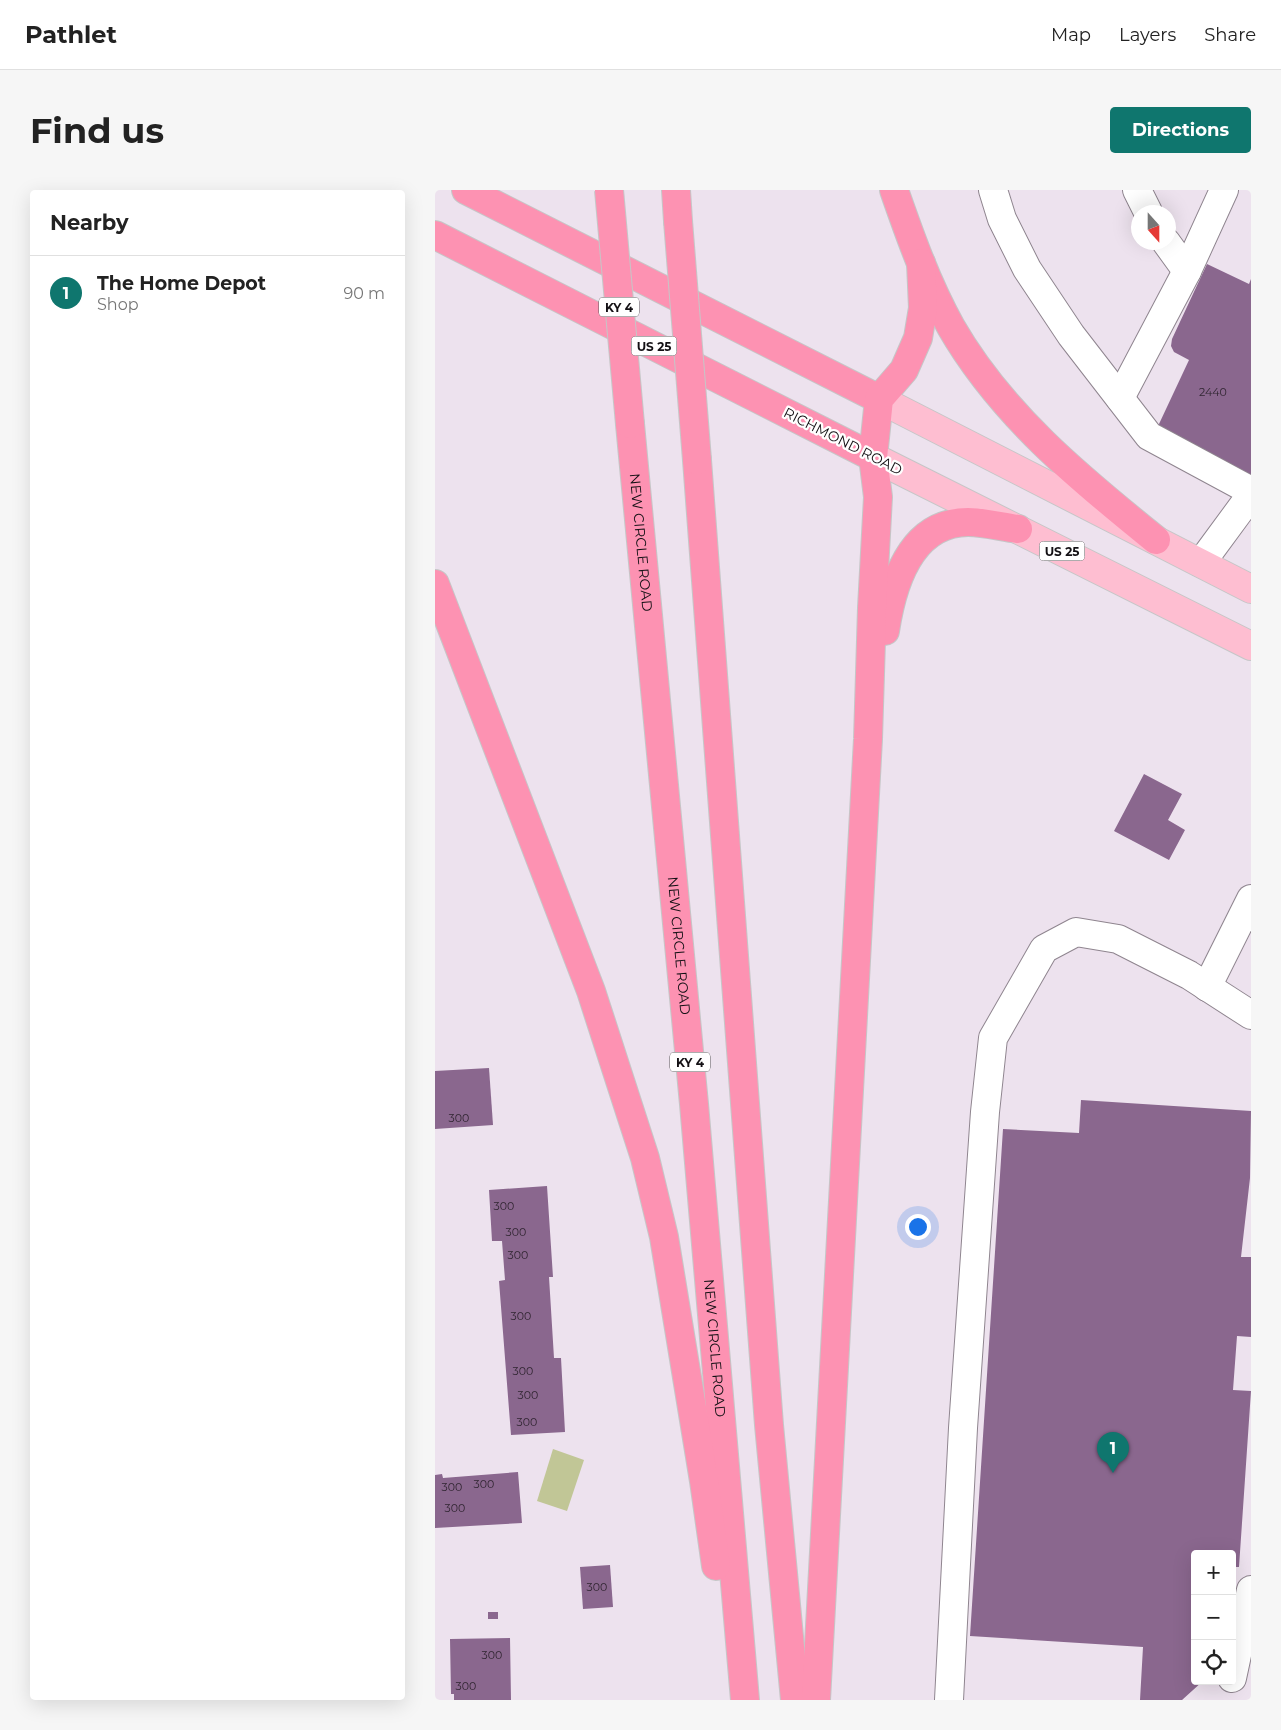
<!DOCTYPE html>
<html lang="en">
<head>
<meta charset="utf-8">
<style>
	:root { --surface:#fff; --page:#f6f6f6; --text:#222; --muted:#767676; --line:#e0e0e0; --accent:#0f766e }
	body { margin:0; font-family:Montserrat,sans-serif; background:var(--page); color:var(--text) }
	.controls { position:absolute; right:15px; bottom:15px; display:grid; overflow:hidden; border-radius:5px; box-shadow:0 5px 20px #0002 }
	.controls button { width:45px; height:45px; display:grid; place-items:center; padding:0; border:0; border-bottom:1px solid var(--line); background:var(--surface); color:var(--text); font:25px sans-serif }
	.compass { position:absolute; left:696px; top:15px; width:45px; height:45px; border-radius:50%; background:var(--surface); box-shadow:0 5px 20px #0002; rotate:159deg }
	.you { position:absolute; left:482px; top:1036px; width:18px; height:18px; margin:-12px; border:4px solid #fff; border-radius:50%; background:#1a73e8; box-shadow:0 0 0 8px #1a73e833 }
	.badge { display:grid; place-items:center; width:32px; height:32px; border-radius:50%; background:var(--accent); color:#fff; font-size:16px; font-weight:700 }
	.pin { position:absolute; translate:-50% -41px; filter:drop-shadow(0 1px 2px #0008) }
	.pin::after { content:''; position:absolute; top:26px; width:18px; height:15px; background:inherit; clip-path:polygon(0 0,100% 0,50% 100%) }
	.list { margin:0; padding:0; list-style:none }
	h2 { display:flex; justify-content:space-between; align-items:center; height:65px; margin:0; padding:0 20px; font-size:21px }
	h2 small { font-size:16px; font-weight:400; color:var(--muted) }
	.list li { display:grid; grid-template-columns:32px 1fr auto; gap:15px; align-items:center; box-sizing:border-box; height:75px; padding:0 20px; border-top:1px solid var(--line) }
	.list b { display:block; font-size:19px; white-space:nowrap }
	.list p { margin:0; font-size:16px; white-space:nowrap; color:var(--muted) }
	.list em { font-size:16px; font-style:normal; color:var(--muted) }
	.icon { flex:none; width:28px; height:28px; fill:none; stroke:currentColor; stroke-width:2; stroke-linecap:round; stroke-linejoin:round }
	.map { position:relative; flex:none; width:816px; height:1510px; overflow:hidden; border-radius:5px }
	header { display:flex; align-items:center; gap:30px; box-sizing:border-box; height:70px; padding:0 25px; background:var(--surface); border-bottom:1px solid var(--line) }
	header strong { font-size:24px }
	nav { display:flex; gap:28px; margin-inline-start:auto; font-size:18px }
	.intro { display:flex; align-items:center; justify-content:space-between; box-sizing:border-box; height:120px; padding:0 30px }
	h1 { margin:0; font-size:35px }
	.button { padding:12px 22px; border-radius:5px; background:var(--accent); color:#fff; font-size:18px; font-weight:700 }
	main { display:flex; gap:30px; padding:0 30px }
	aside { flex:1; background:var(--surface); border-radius:5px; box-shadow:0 5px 20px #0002 }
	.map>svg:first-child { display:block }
	.green { fill:#c1c696 }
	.building { fill:#8a678e }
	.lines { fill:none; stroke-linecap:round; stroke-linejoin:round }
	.minor-casing { stroke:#8f858f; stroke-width:30 }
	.major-casing { stroke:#c6c6c7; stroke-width:30 }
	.highway-casing { stroke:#c6c6c7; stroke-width:30 }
	.minor { stroke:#fff; stroke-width:28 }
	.major { stroke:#febed1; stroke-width:28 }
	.highway { stroke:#fd92b2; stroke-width:28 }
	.highway-bridge-casing { stroke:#c6c6c7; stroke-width:30; stroke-linecap:butt }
	.highway-bridge { stroke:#fd92b2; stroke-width:28 }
	.labels { text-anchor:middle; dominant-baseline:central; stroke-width:4.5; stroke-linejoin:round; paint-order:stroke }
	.number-label { font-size:11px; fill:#312632 }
	.shield { fill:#fff; stroke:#5a585a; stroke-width:1 }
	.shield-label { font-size:12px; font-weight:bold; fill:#131014 }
	.street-label { font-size:14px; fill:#131014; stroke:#fff }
</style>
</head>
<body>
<header>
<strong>Pathlet</strong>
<nav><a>Map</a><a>Layers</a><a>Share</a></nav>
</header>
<div class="intro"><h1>Find us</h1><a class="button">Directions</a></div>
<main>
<aside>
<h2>Nearby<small></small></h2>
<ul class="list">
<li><span class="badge">1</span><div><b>The Home Depot</b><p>Shop</p></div><em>90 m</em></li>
</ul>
</aside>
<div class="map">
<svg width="816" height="1510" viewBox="0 0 816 1510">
	<rect width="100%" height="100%" fill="#ede2ee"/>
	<path class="green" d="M118 1259 149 1270 132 1321 102 1311Z"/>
	<g class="building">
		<path d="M772 74 814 94 816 89V286L725 239 724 234 754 170 739 162 736 156 737 149Z"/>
		<path d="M709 584 747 604 733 630 750 640 734 670 679 641Z"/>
		<path d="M54 878 58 935 0 939V881Z"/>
		<path d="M646 910 816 921 815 988 806 1067H816V1147L802 1146 798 1200 816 1201 804 1377H797V1364H760V1491H768L747 1510H705L708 1457 535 1446 568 939 644 943Z"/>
		<path d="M112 996 118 1087H114L119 1168H126L130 1242 76 1245 64 1091 70 1090 67 1051H57L54 1000Z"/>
		<path d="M83 1282 87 1333 0 1338V1285L7 1284 8 1288Z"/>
		<path d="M175 1375 178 1417 148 1419 145 1377Z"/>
		<rect x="53" y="1422" width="10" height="7"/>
		<path d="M75 1448 76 1510H19V1504H16L15 1449Z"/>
	</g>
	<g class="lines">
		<g class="minor-casing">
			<g id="minor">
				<path d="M558 0 567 29 592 79 636 145 714 246 816 301"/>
				<path d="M702 0 713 22"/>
				<path d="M731 52 752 81"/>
				<path d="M685 208 752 81 789 0"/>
				<path d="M766 373 816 305"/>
				<path d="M772 797 816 709"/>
				<path d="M797 1488 816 1400"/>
				<path d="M514 1510 528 1238 550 922 558 848 609 759 641 742 683 749 754 785 816 825"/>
			</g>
		</g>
		<g class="major-casing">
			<g id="major">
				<path d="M444 209 816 399"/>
				<path d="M438 267 816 456"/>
			</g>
		</g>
		<g class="highway-casing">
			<g id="highway">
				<path d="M31 0 444 209"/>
				<path d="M241 0 243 31"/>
				<path d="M459 0C475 46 492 94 516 137 566 224 644 288 721 350"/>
				<path d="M0 45 438 267"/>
				<path id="s1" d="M195 234 259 914 310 1510"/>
				<path d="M262 270 334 1235 360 1510"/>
				<path d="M0 394 156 801 210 968 229 1047 269 1291 281 1376"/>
				<path d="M450 441C457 395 475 332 533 332 549 332 567 337 583 339"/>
				<path d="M381 1510 433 549 437 418 443 307 438 267 444 209 469 180 483 148 488 118 486 73"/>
			</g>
		</g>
		<use href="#minor" class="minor"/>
		<use href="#major" class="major"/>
		<use href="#highway" class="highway"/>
		<g class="highway-bridge-casing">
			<g id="highway-bridge">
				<path d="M174 0 195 234"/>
				<path d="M243 31 262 270"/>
			</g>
		</g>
		<use href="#highway-bridge" class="highway-bridge"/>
	</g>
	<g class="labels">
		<g class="number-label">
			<text x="778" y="202">2440</text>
			<text x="24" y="928">300</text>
			<text x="69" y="1016">300</text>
			<text x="81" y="1042">300</text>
			<text x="83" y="1065">300</text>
			<text x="86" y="1126">300</text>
			<text x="88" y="1181">300</text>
			<text x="93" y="1205">300</text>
			<text x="92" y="1232">300</text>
			<text x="49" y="1294">300</text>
			<text x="17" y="1297">300</text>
			<text x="20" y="1318">300</text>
			<text x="162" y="1397">300</text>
			<text x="57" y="1465">300</text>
			<text x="31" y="1496">300</text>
		</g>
		<g class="shield">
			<rect x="164" y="107.5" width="40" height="19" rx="4"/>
			<rect x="196.5" y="146.5" width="45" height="19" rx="4"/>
			<rect x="604.5" y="351.5" width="45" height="19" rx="4"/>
			<rect x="235" y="862.5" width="40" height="19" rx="4"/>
		</g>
		<g class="shield-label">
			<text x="184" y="117">KY 4</text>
			<text x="219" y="156">US 25</text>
			<text x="627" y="361">US 25</text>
			<text x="255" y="872">KY 4</text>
		</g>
		<g class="street-label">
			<text transform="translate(408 251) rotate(27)">RICHMOND ROAD</text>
			<text stroke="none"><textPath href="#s1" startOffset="119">NEW CIRCLE ROAD</textPath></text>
			<text stroke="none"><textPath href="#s1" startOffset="524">NEW CIRCLE ROAD</textPath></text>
			<text stroke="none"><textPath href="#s1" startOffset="928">NEW CIRCLE ROAD</textPath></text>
		</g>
	</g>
</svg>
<div class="controls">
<button>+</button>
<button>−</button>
<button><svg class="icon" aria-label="locate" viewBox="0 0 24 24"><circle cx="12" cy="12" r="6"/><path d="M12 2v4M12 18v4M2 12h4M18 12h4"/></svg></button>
</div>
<svg class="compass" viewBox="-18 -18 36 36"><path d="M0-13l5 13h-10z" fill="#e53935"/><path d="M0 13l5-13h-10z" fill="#767676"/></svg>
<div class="you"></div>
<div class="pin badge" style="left:678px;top:1283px">1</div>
</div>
</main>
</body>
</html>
